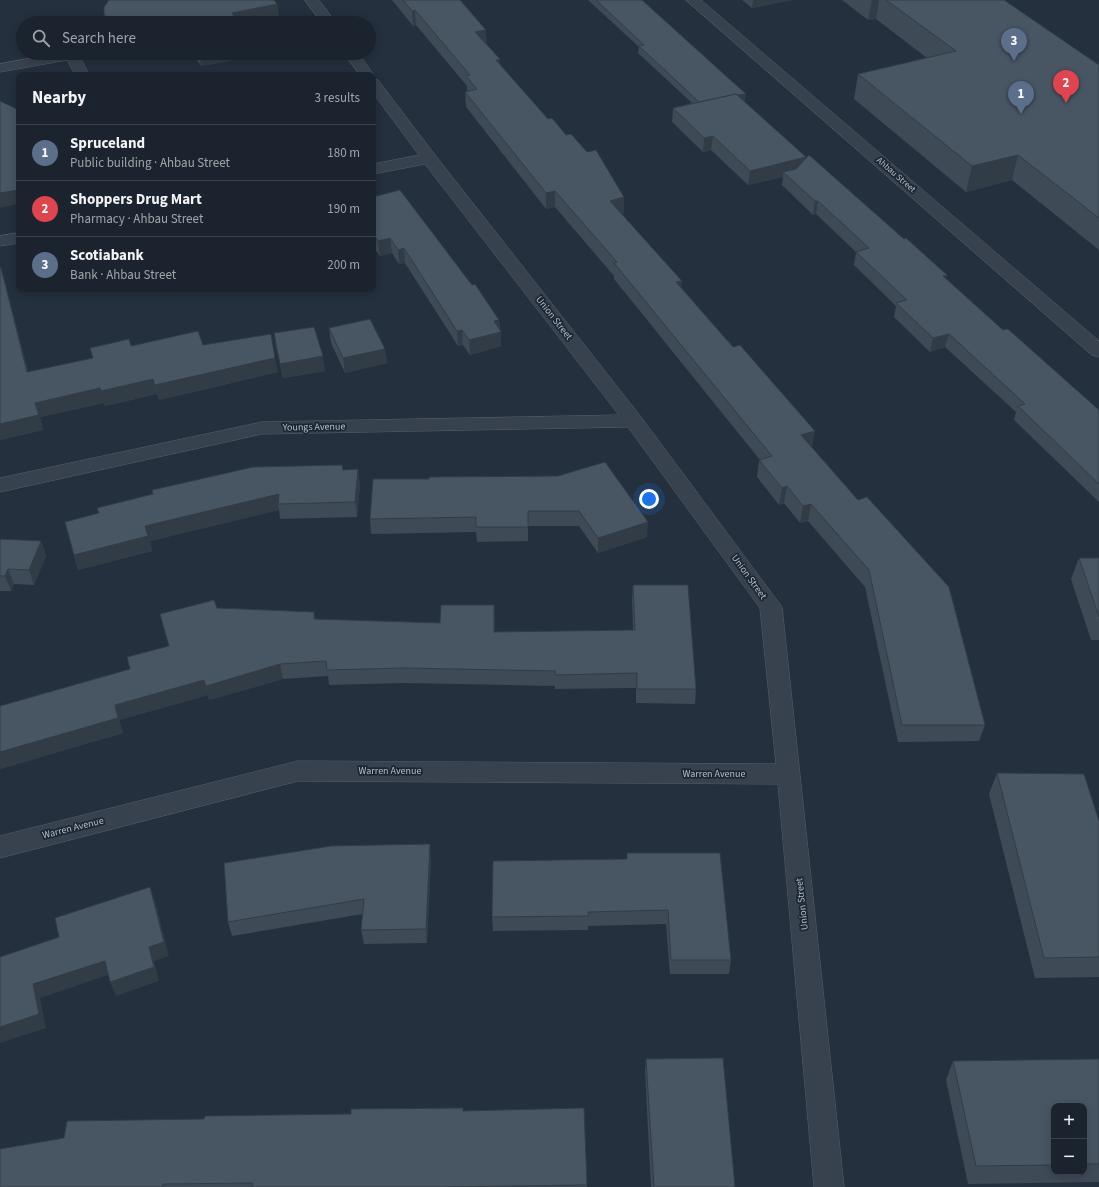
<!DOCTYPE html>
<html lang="en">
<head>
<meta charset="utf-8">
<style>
	:root { --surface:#1b242e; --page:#242c36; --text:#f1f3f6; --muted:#a0a4aa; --line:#39414a; --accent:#b45309 }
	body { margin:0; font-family:"Source Sans 3",sans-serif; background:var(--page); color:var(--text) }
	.controls { position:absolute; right:12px; bottom:12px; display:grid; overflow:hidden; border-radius:8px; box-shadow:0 2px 10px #0003 }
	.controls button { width:36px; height:36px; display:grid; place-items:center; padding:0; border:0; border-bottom:1px solid var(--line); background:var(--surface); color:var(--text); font:20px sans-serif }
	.you { position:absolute; left:649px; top:499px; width:14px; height:14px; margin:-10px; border:3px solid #fff; border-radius:50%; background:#1a73e8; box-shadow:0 0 0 6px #1a73e833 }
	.badge { display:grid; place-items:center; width:26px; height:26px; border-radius:50%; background:var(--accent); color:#fff; font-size:13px; font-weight:700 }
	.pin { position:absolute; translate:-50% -33px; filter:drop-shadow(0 1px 2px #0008) }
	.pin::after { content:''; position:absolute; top:21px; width:14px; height:12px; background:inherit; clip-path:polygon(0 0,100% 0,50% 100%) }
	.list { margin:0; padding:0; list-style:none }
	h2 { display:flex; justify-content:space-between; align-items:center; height:52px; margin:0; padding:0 16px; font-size:17px }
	h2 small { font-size:13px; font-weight:400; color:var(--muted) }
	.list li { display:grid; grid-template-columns:26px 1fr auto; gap:12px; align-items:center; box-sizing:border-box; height:56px; padding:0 16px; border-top:1px solid var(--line) }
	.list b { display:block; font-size:15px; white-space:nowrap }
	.list p { margin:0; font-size:13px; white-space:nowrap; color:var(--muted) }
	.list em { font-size:13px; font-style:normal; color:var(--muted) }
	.icon { flex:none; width:22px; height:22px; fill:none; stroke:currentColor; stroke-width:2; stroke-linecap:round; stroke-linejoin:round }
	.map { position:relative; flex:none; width:1099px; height:1187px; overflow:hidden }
	.search { position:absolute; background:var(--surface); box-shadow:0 2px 10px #0003; left:16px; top:16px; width:360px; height:44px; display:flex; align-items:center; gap:10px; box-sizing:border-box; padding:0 14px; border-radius:22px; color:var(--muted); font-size:15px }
	.panel { position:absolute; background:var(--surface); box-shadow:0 2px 10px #0003; left:16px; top:72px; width:360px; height:220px; border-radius:8px }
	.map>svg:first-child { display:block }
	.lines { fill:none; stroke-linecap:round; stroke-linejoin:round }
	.minor-casing { stroke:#56606c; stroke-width:1 }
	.minor { fill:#38424e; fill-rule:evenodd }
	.wall { fill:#3e4a56; fill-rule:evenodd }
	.shaded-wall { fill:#323c46 }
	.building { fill:#485664; stroke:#323c46 }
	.labels { text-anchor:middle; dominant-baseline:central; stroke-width:3.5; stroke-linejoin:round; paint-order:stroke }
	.far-street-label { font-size:9px; fill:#b4bdc9; stroke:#1d2733 }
	.street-label { font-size:10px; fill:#b4bdc9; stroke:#1d2733 }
</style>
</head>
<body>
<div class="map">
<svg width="1099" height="1187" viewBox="0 0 1099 1187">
	<rect width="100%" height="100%" fill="#24303e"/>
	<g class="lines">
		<g class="minor-casing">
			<g id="minor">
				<path d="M305 0H319L336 23H322Z"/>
				<path d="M686 0H701L1099 341V357L1092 355Z"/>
				<path d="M59 53H78L89 75H75L67 60 0 72V64Z"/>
				<path d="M344 53H358L374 75 373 77V75H360Z"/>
				<path d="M373 79 378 80 435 155 641 417 782 607 844 1187H814L778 784 298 781 0 858V836L298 761 776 764 760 608 628 427 262 434 0 492V478L262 422 619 415 425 164 373 174V164L419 155 373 93Z"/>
				<path d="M19 233V243L0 246V236Z"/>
			</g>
		</g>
		<use href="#minor" class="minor"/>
	</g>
	<g class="wall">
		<path d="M392 0H460L487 44 500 64 624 213 622 214 682 288 812 448 985 725 979 741 898 742 865 587 808 521 800 523 784 503 779 505 757 477 759 460H760L614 279V276L555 207 546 209 466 107 465 92 467 91V86L416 25 413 26Z"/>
		<path d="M588 0H642L745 101H744L805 159 947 275 946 279 1003 330 1099 410V502L1014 420 1016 412 945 347 930 352 894 317 896 306 854 265 856 252 816 214 813 215 782 185 783 177 748 185 711 150 703 152 672 122 673 108 692 103 638 53 639 47Z"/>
		<path d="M742 0H792L752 8Z"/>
		<path d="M842 0H1004L1099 65V250L1012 180 966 192 854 99 858 74 927 58 876 19 868 20Z"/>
		<path d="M277 4 280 23H106L104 14Z"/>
		<path d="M128 53H248L249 57 201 66 193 55Z"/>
		<path d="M373 197 472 285 499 320 500 329 501 332V346L470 355 463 345 458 346 405 263 399 264 392 253 380 256 373 247Z"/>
		<path d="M0 268 5 282 28 372 93 358 131 346 203 345 278 372 159 400 157 394 105 406 104 403 40 417 43 430 0 440Z"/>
		<path d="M329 328 385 349 387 363 345 373 331 343Z"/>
		<path d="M274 333 325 371 283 378 276 348Z"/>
		<path d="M343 470 360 484 357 517 280 519 279 510 150 541 152 551 78 570 65 522Z"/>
		<path d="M558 476 647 537 598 553 579 526H528V541L477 542 476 532 371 534 370 519Z"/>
		<path d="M0 539 41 541 46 556 34 585 14 584 11 591H0Z"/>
		<path d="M1079 558H1099V640H1091L1071 579Z"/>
		<path d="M633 585 696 689 695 704 636 703V688L555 689V686L405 683 329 685 328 676 283 679 209 700 208 695 119 720 123 733 0 769V706L130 669 169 646 160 614 217 608 314 612 315 619 440 623 495 620V632L633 630 632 600Z"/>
		<path d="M997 773 1099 821V977L1035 978 989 794Z"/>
		<path d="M627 853 731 960 729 974H670L666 924 588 926V930L493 931 492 917 627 859Z"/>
		<path d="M431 858 427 943 364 944 361 930 363 914 232 936 228 922Z"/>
		<path d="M646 1059 735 1187H651L645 1072Z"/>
		<path d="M1099 1059V1182L968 1184 946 1080 953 1061ZM1054 1106H1084V1172H1054Z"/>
		<path d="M584 1108 587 1187H0L204 1119 351 1114Z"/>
	</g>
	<g class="shaded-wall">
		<path d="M753 0H792L752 8Z"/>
		<path d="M872 0H879L876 19 868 20Z"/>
		<path d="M277 4 280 23H234L232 13Z"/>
		<path d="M415 10 416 25 413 26 412 11Z"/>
		<path d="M486 30 487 45 475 32Z"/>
		<path d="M199 53H248L249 57 201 66Z"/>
		<path d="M500 59V74L496 60Z"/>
		<path d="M746 94 745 101 700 111 701 104Z"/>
		<path d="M713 136 711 150 703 152 704 138Z"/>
		<path d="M1018 155 1012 180 966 192 972 166Z"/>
		<path d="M806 157 804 171 783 172V177L748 185 750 171Z"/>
		<path d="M19 190V204L0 208V193Z"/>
		<path d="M555 191V207L546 209V193Z"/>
		<path d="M624 197V213L610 217V201Z"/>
		<path d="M815 201H818L816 214 813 215Z"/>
		<path d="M390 238 392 253 380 256 378 241Z"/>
		<path d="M404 248 405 263 399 264 398 250Z"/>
		<path d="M1 268 5 282 32 387 27 372Z"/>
		<path d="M947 275 944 288 943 276Z"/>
		<path d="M682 281 681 297 676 282Z"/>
		<path d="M499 320 500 332H501V346L470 355 469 340 494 321Z"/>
		<path d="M462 330 463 345 458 346 457 331Z"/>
		<path d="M949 334 945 347 930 352 933 338Z"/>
		<path d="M385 349 387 363 345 373 343 358Z"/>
		<path d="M323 356 325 371 283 378 280 364Z"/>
		<path d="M275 358 278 372 159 400 155 385Z"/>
		<path d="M153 379 157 394 105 406 101 391Z"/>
		<path d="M100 388 104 403 40 417 43 430 0 440V424L35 403Z"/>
		<path d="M815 431 812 448 801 435Z"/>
		<path d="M358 469 360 484 357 517 355 502Z"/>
		<path d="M787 486 784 503 779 505 782 488Z"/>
		<path d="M279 494 278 504 279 510 150 541 152 551 78 570 74 555 145 526Z"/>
		<path d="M811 504 808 521 800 523 803 506Z"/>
		<path d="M648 522 647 537 598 553V538Z"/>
		<path d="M41 541 46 556 34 585 29 570Z"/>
		<path d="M8 569 14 584 11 591 5 576Z"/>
		<path d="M494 605 495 620 494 647Z"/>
		<path d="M280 664 283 679 209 700 206 686Z"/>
		<path d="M204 680 208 695 119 720 123 733 0 769V752L115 705Z"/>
		<path d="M430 844 431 858 427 943 426 929Z"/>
		<path d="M150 887 155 901 169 956 154 961 159 981 116 996 110 982 149 947Z"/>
		<path d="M105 961 111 974 40 998 46 1028 0 1043V1027L33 984Z"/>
	</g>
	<g class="building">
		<path d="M109 0H274L277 4 232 13 239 23H109L104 14V7Z"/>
		<path d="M403 0H460L486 30 475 32 500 59 496 60 548 119 552 118 566 135 571 134 587 152 596 150 624 197 610 201 682 281 676 282 733 347 740 345 815 431 801 435 858 500 867 497 949 587 985 725H902L869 570 811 504 803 506 787 486 782 488 759 460 772 456 614 263 617 262 555 191 546 193 465 92 477 89 466 76 470 75 415 10 412 11Z"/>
		<path d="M596 0H642L746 94 738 95 736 94 699 102 639 46 644 45Z"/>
		<path d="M886 0H1004L1099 65V218L1018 155 972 166 858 74 956 51Z"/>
		<path d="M736 94 806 157 750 171 713 136 704 138 673 108Z"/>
		<path d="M0 101 19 110V190L0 193Z"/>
		<path d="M809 155 904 239 906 238 947 275 943 276 1003 330 1008 329 1099 410V484L1018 406 1025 404 949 334 933 338 896 303 907 300 856 252 869 248 818 201H815L783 172 796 169Z"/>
		<path d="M400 190 472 285 475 284 499 320 494 321 501 332 469 340 462 330 457 331 404 248 398 250 390 238 378 241 373 234V197Z"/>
		<path d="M0 268H1L27 372 93 358 90 348 129 339 131 346 198 331 203 345 271 334 275 358 155 385 153 379 101 391 100 388 35 403 39 415 0 424Z"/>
		<path d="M370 319 385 349 343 358 329 328Z"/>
		<path d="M314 327 323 356 280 364 274 333Z"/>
		<path d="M605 462 648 522 598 538 579 511H528V527H476V517L370 519 373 479H429V477L558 476Z"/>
		<path d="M342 465 343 470 358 469 355 502 278 504 279 494 145 526 148 536 74 555 65 522 99 513 97 508 153 494 152 490 253 467Z"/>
		<path d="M0 539 41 541 29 570 8 569 5 576H0Z"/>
		<path d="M1079 558H1099V617Z"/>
		<path d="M633 585H688L696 689H637V673L556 675 555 671 404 668 327 670 326 661 280 664 206 686 204 680 115 705 118 718 0 752V706L130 669 127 657 169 646 160 614 214 600 217 608 314 612V619L440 623 441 605H494V632L635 630Z"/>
		<path d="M997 773 1084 774 1099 821V957L1044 958Z"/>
		<path d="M430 844 426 929 361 930 364 899 228 922 224 863 331 846Z"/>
		<path d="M627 853H720L731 960H671L668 910 588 912 589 916 492 917 493 861 627 859Z"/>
		<path d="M150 887 164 942 149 947 154 967 110 982 105 961 33 984 39 1014 0 1027V957L59 937 55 918Z"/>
		<path d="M723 1058 735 1187H654L646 1059Z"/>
		<path d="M1099 1059V1164H1084V1106H1054V1165L976 1166 953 1061Z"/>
		<path d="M463 1108V1111L584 1108 587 1185 442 1187H252L253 1183 163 1184 162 1187H0V1149L64 1138 67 1121 204 1119 205 1116 351 1114V1109Z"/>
	</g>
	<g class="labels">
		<g class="far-street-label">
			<text transform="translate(896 175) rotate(41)">Ahbau Street</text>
		</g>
		<g class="street-label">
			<text transform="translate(554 318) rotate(52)">Union Street</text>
			<text transform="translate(314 427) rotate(-1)">Youngs Avenue</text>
			<text transform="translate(749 577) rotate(54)">Union Street</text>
			<text x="390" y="771">Warren Avenue</text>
			<text x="714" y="774">Warren Avenue</text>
			<text transform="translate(73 828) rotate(-14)">Warren Avenue</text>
			<text transform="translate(802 904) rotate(-96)">Union Street</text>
		</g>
	</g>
</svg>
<div class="controls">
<button>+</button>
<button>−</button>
</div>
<div class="you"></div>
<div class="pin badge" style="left:1021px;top:114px;background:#5c6f8a">1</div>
<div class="pin badge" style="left:1066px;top:103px;background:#e0444e">2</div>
<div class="pin badge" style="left:1014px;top:61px;background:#5c6f8a">3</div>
<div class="search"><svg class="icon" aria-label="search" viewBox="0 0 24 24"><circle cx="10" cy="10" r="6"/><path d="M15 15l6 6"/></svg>Search here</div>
<section class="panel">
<h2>Nearby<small>3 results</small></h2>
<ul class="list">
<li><span class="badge" style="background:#5c6f8a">1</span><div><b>Spruceland</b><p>Public building · Ahbau Street</p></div><em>180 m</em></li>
<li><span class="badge" style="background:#e0444e">2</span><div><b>Shoppers Drug Mart</b><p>Pharmacy · Ahbau Street</p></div><em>190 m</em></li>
<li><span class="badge" style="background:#5c6f8a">3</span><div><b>Scotiabank</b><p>Bank · Ahbau Street</p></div><em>200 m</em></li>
</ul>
</section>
</div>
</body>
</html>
